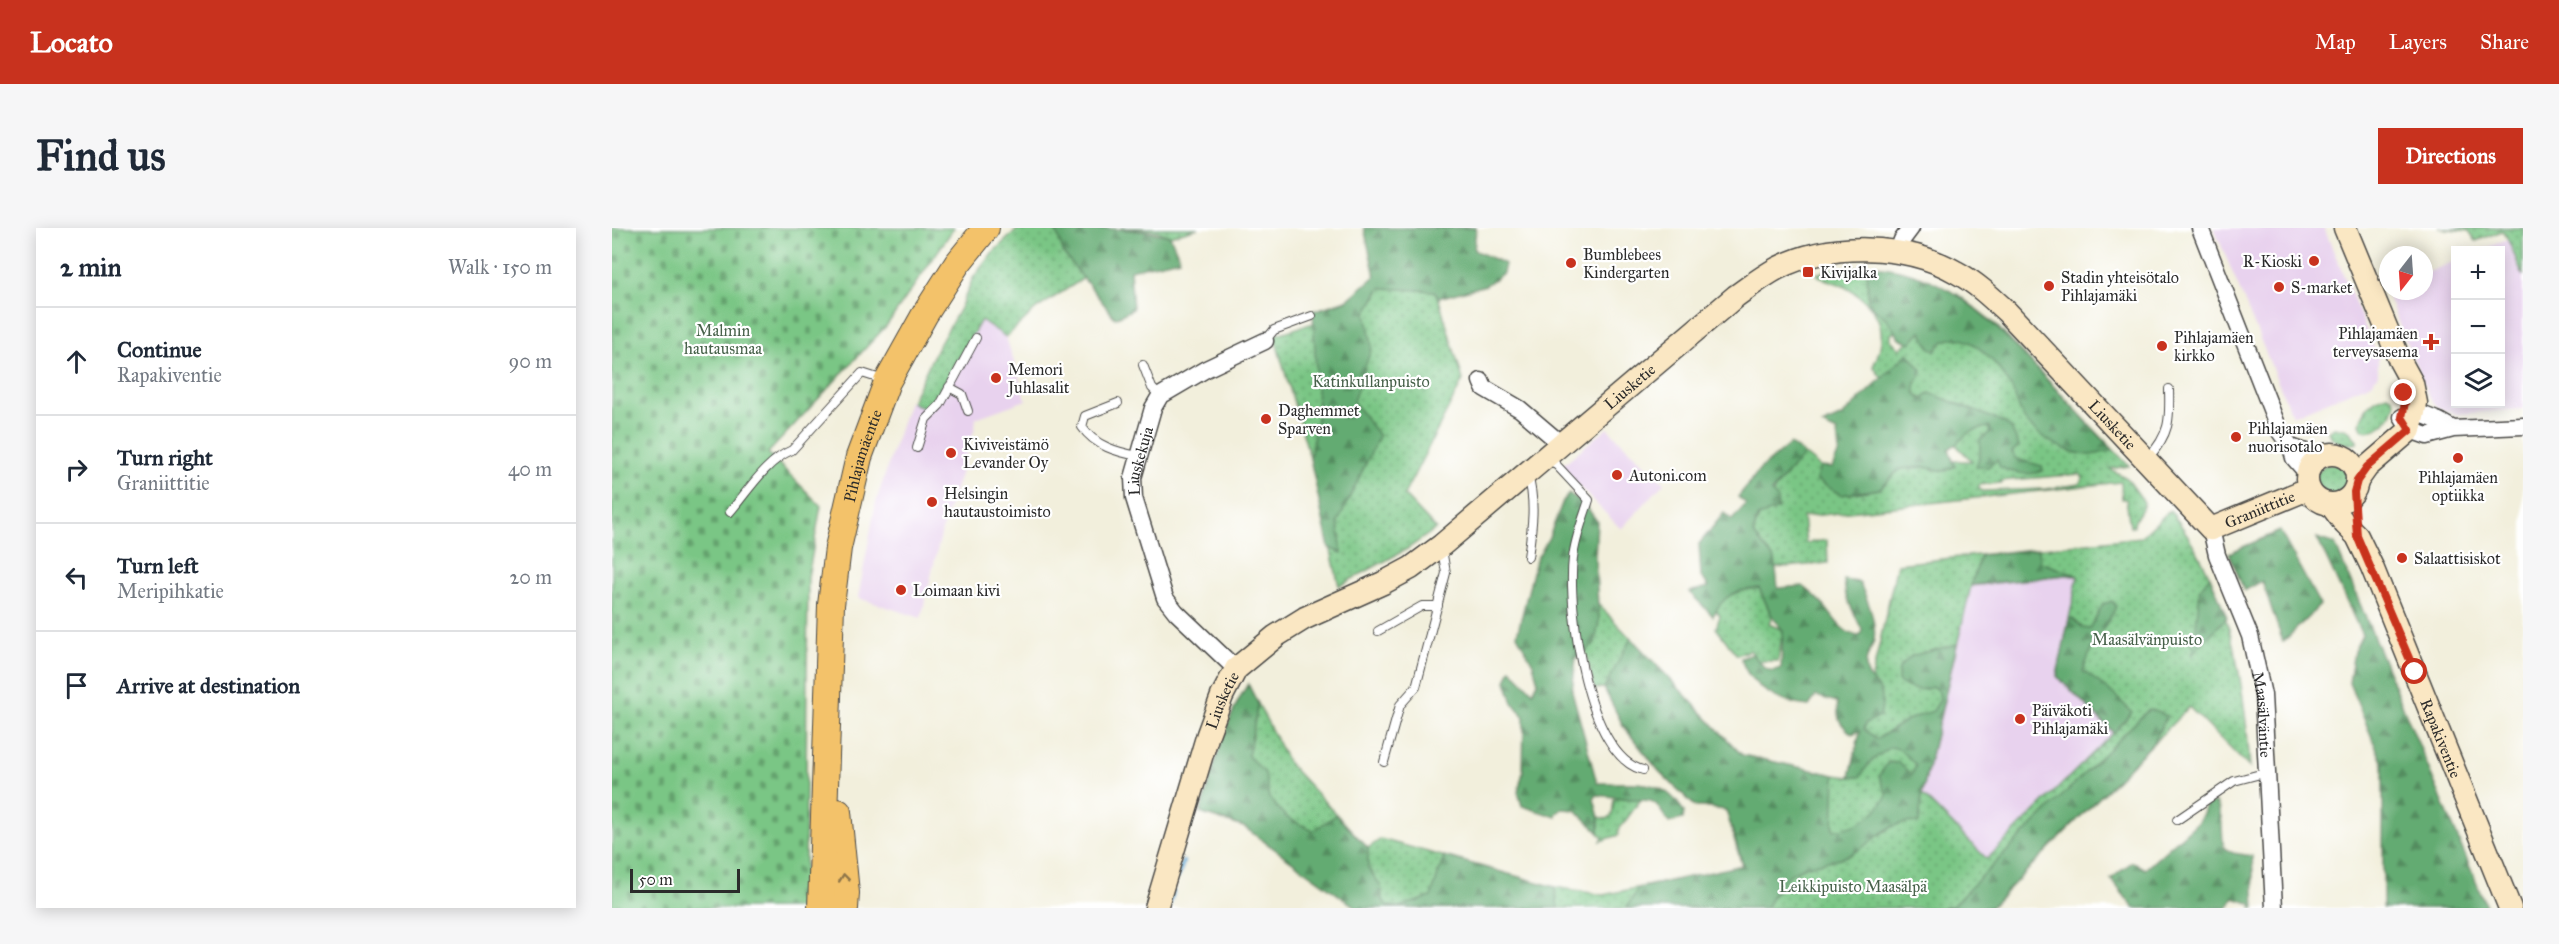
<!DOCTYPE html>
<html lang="en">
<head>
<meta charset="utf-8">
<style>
	:root { --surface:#fff; --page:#f6f6f7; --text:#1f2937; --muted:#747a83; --line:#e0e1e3; --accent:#c8321e }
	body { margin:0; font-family:"IM FELL Great Primer",serif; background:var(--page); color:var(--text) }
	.controls { position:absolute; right:18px; top:18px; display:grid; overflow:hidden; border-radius:0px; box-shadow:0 3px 15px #0003 }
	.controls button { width:54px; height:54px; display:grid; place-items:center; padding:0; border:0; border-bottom:2px solid var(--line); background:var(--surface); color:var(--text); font:30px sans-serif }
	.compass { position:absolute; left:1767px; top:18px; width:54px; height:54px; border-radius:50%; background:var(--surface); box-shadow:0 3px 15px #0003; rotate:197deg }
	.scale { position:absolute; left:18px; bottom:15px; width:110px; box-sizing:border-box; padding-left:6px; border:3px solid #2b2b2b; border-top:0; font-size:16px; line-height:21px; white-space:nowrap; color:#2b2b2b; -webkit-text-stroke:4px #fff; paint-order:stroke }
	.stop { position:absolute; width:18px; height:18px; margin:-14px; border:4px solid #c8321e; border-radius:50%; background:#fff }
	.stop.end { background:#c8321e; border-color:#fff; box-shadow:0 2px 6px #0008 }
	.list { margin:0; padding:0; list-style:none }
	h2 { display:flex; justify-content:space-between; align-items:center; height:78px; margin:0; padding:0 24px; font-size:26px }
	h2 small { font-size:20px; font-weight:400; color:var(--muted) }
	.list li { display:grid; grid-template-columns:39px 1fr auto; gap:18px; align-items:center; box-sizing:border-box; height:108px; padding:0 24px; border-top:2px solid var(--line) }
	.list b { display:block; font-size:22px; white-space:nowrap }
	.list p { margin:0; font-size:20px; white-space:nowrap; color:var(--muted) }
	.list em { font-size:20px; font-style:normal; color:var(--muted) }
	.icon { flex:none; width:33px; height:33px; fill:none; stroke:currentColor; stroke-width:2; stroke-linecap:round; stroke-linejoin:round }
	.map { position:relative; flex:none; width:1911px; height:680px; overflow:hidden; border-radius:0px }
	header { display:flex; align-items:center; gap:36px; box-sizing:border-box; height:84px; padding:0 30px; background:var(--accent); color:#fff }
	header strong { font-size:28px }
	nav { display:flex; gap:33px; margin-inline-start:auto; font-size:21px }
	.intro { display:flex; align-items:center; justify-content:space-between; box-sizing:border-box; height:144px; padding:0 36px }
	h1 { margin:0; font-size:42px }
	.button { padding:15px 27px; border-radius:0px; background:var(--accent); color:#fff; font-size:21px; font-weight:700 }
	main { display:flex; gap:36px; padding:0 36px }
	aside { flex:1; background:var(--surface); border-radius:0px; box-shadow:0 3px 15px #0003 }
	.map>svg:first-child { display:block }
	.built { fill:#e8d2ee }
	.green { fill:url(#green-dots); stroke:#527858; stroke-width:1.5; fill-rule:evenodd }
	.forest { fill:url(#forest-firs); stroke:#476b4e; stroke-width:1.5 }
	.cemetery { fill:url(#cemetery-stones); stroke:#527858; stroke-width:1.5 }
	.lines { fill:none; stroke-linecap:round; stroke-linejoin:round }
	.stream { stroke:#5aa6d3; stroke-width:4.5 }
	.lane-casing { stroke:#494846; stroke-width:10 }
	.street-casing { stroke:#494846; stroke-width:19 }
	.secondary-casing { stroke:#494846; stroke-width:25 }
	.primary-casing { stroke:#494846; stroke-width:28 }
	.lane { stroke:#fff; stroke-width:8 }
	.street { stroke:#fff; stroke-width:16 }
	.secondary { stroke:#fae7c3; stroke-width:22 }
	.primary { stroke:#f3c26a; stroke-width:26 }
	.oneway { stroke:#8f764a }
	.route { stroke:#c8321e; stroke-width:8 }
	.poi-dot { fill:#c8321e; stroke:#fff; stroke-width:2 }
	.labels { text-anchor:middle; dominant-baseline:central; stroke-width:4.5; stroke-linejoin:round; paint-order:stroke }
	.poi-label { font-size:16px; fill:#2b2b2b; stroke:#fff; text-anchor:start }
	.park-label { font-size:16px; fill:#47614a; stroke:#fff }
	.street-label { font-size:16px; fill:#2b2b2b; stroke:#fff }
</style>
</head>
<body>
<header>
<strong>Locato</strong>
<nav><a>Map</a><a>Layers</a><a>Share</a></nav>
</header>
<div class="intro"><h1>Find us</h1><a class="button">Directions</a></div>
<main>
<aside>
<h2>2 min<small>Walk · 150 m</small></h2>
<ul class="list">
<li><svg class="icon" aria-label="ahead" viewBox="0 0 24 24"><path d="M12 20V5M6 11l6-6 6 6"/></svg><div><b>Continue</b><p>Rapakiventie</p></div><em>90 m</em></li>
<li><svg class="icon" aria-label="right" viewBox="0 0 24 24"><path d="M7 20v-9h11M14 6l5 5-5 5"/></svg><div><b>Turn right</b><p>Graniittitie</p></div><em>40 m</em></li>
<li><svg class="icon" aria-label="left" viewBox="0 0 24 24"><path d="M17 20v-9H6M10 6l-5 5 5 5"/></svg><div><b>Turn left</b><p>Meripihkatie</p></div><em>20 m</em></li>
<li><svg class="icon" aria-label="arrive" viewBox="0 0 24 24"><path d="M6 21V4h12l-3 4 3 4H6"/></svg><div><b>Arrive at destination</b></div></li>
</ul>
</aside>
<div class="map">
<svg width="1911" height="680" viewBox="0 0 1911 680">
	<defs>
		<pattern id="green-dots" width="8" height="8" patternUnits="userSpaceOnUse" patternTransform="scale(1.5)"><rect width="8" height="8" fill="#7ac685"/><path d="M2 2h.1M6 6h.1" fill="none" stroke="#64a16d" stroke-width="1.8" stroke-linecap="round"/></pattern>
		<pattern id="forest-firs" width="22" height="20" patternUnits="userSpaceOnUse" patternTransform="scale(1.5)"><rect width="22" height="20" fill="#63ab72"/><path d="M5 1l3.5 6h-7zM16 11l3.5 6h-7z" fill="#528b5e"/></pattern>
		<pattern id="cemetery-stones" width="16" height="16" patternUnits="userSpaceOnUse" patternTransform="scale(1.5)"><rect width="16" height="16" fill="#7ac685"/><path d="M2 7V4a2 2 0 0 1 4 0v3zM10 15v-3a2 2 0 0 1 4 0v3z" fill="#64a16d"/></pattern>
	</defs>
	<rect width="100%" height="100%" fill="#fff"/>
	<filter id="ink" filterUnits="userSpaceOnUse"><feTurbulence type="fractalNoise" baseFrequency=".0167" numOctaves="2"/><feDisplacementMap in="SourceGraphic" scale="12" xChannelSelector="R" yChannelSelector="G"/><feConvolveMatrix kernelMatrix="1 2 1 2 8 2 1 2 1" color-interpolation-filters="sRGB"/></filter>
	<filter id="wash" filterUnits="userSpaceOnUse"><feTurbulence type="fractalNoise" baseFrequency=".008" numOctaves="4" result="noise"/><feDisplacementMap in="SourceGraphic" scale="24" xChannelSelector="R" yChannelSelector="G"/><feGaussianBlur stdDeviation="1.35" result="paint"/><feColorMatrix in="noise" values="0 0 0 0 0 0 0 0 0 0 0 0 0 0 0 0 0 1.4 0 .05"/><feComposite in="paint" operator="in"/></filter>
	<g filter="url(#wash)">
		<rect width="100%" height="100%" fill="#f2efdc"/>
		<g class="built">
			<path d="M1602 0H1712L1766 130V146L1760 155 1680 188Z"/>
			<path d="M1896 11 1911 48V181L1845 186 1832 182 1824 178 1816 166 1773 62 1812 63V46L1843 33 1844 176H1888V22H1869Z"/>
			<path d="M369 92 394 109 414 172 364 190 363 200 331 298 309 390 246 370 264 274 297 173 317 182Z"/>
			<path d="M995 200 1052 255 1009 301 948 239Z"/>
			<path d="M1453 347 1466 348 1445 448 1502 505 1375 631 1310 566 1359 357Z"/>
		</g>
		<g class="green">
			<path d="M407 0H443L452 26 472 50 424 81 394 109 369 92 316 183 299 174 322 126 348 80 361 50 380 25Z"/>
			<path d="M508 0H586L558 8 545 3Z"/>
			<path d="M791 0H864L862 22 872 27 819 45 851 152 792 267 824 301 795 321 727 358 698 230 662 107 702 95 701 83 740 70 763 48Z"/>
			<path d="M1827 0H1911V48L1893 5 1890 3 1864 13 1857 3Z"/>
			<path d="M1264 38 1255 42 1256 72 1263 82 1274 90 1284 104 1279 106V112L1288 121 1344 65 1381 94 1517 238 1498 241 1515 250 1532 274C1532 283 1522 288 1522 298L1518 299 1514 271H1510L1509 254 1191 289 1194 315 1215 312 1216 335 1164 340 1163 332 1141 305C1151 273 1170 251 1192 226L1208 239 1204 252 1230 267 1267 261 1288 241 1312 239 1332 243 1343 238 1341 233H1360L1274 148 1270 151 1261 138C1280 101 1265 75 1229 57 1221 53 1210 52 1204 46L1219 41ZM1468 246 1471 249 1467 256 1434 261 1371 263 1367 261V257L1390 255 1388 253Z"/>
			<path d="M1775 167 1780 169 1783 174C1781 190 1768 205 1751 202L1748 196C1751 181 1760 171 1775 167Z"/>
			<path d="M1722 199 1736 202 1745 212V215C1734 218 1721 215 1716 204Z"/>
			<circle cx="1720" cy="252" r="16"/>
			<path d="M1558 282C1617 359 1632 445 1638 540L1577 479 1378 680H745L632 599 588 585C602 542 611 495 636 456L677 536 756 620 769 611 943 659 991 667 1130 638 1114 582 1083 578 1047 543 1012 499 992 460 982 461 973 422C988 410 987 393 984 374L1130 527 1223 547 1238 549 1285 336 1529 309ZM1453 347 1466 348 1445 448 1501 505 1375 631 1310 566 1359 358Z"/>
			<path d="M1147 360 1160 389 1157 396 1171 402 1166 433H1146L1138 422 1125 427 1104 400 1108 388 1104 382C1111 365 1130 362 1147 360Z"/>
			<path d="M1030 570 1006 603 1007 607 989 613 991 609 987 605V589L995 591 1000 587 1002 571Z"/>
		</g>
		<g class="forest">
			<path d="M443 0C480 0 523 0 558 8L568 31 518 42 521 81 503 90 452 26Z"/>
			<path d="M752 0H864L862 22 893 36 891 45 874 57 827 70 822 63 769 60 754 85 760 119 741 173 767 208 726 294 730 325 717 320 698 230 706 185 701 83 734 73 763 48Z"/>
			<path d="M1264 38C1337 46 1374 88 1422 138 1448 166 1475 194 1501 222 1494 223 1485 227 1478 227 1456 226 1432 212 1417 197 1407 187 1405 170 1399 159 1386 135 1348 89 1323 122L1318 120 1309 103 1298 115 1287 110 1274 90 1263 82 1256 72 1255 41Z"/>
			<path d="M1296 125 1310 142C1306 154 1296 162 1310 171L1318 165 1391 194 1399 200 1407 218 1400 224 1404 231 1430 238 1431 242C1419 249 1400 245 1388 239L1385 232 1376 239H1364L1368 227V212L1377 205 1378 199C1349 202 1358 208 1337 221L1343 238 1332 243 1312 239 1288 241 1267 261 1229 267 1204 252 1208 239 1220 240 1227 224 1225 204 1210 197 1230 188Z"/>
			<path d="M1178 216 1192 226 1159 264 1165 270 1166 281 1146 289 1141 305 1163 332 1166 360 1191 358C1197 363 1204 368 1209 374 1221 387 1229 407 1248 408L1250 402 1234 368 1232 352 1247 354C1255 369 1265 394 1262 412 1260 421 1253 428 1254 438 1255 461 1277 450 1268 488L1254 495 1252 501 1265 511 1295 492 1321 483 1328 472 1327 464 1321 459C1308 464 1296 462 1286 453L1287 440 1299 428 1345 416 1310 566 1307 595C1274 591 1264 615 1237 627 1218 635 1197 634 1179 646 1168 654 1161 668 1154 680H1014L1027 660 1131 637 1114 582 1083 578 1047 543 1012 499 992 460 1019 410 1130 527 1223 547 1221 602C1245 600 1263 589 1275 567L1267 548 1276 534 1287 535 1300 547 1304 537 1287 521 1279 519 1258 534 1248 549H1238L1248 503 1240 506C1226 494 1226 492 1225 474L1204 468 1197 478C1168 476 1137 459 1129 430L1140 426 1153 440 1160 443 1169 440 1171 403 1160 388 1147 360C1124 362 1111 367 1101 388L1077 364 1097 359 1089 348 1087 316 1112 285 1120 292 1134 276 1126 269 1149 240Z"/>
			<path d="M957 266 971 274 985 293 983 329 987 393 983 415 964 430 960 463 985 555C1023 556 1050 547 1072 584L1071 591 1057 595 1045 577 1039 573 985 567 982 571 987 589V605L964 582 950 581 944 586V589L910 578 906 564 911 544 912 489 901 475 894 453 899 441 921 464 926 454 921 436 905 407 924 332 937 309 951 273Z"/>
			<path d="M1668 303 1708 377 1671 414 1650 353 1632 363 1617 325Z"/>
			<path d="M1705 310 1723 316 1875 680H1771V536L1737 455 1742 423 1750 407Z"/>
			<path d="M1427 321 1428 334 1466 348 1453 347 1359 357 1369 327Z"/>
			<path d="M1598 348 1615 389 1579 427 1581 421 1578 412 1583 409 1588 361Z"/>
			<path d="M1500 373 1504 378 1502 383 1480 419 1471 443 1496 461 1520 484 1502 505 1445 448 1457 391 1460 390 1471 400 1478 401 1491 376Z"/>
			<path d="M636 456 646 476 636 528 653 545 657 570 674 589 701 603 724 587 756 620V640L769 658 770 670 775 678 787 679 819 669 832 628 943 659 946 680H745L632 599 588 585C602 542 611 495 636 456Z"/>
			<path d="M1537 481 1555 488 1541 515 1378 680H1329L1340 678Z"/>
			<path d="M1604 575C1612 588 1609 605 1612 620L1621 625 1640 628 1643 680H1640V676L1622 670 1615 680H1522L1499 651 1520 634 1533 641 1587 593 1592 583V576Z"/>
		</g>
		<path class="cemetery" d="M0 0H342L275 97 156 225 209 278 196 349 193 654 189 680H0Z"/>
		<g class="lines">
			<g class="stream">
				<path d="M566 649 571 634"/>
				<path d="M556 680 561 664"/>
			</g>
		</g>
	</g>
	<g filter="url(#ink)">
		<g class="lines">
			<g class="lane-casing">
				<g id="lane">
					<path d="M653 113 662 102 700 88"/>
					<path d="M531 137 540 160 548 168"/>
					<path d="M337 159 350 166 356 183"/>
					<path d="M506 175 473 188 470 199C483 218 505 224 526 228"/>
					<path d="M305 220 314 191 328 177 364 110"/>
					<path d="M936 228 977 272C971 291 963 310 961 330 955 379 975 529 1031 542"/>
					<path d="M1536 230C1558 206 1558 192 1557 161"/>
					<path d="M916 247C924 275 920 300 916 329"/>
					<path d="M118 284C136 263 154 233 180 222L250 145 272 152"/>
					<path d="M766 403 810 378H826"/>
					<path d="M772 534 788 477 804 459 834 345 830 321"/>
					<path d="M1565 592 1622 553 1656 544"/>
				</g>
			</g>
			<g class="street-casing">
				<g id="street">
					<path d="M1588 0 1668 204 1679 219 1682 230 1695 245"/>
					<path d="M1285 25 1290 12 1299 0"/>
					<path d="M869 153 872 160 908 181 948 215"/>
					<path d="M1841 201 1827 193 1804 184 1790 189 1798 202 1815 208 1841 201 1911 198"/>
					<path d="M1679 219 1708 229"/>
					<path id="s1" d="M1599 301 1605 327 1638 408 1651 467 1662 680"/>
					<path id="s2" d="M624 441 564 384 553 370 522 270 521 250 541 180 548 168 594 141 653 113"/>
				</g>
			</g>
			<g class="secondary-casing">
				<g id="secondary">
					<path d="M1733 0 1788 133 1800 155 1804 175 1798 202 1755 239 1745 253"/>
					<circle cx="1720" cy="251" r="25"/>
					<path id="s3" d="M1718 276 1733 296 1745 308 1760 339 1898 680"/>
					<path id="s4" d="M544 680 596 506 610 468 624 441 664 408 693 390 771 355 799 340 830 317 1124 68C1138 58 1151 48 1166 40 1218 14 1293 15 1344 44 1363 54 1379 69 1395 84L1599 301 1696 261"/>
				</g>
			</g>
			<g class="primary-casing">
				<g id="primary">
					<path d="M226 584 234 665 233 680"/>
					<path id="s5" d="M209 680 219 377 226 320 247 229 275 154 313 86 345 36 374 0"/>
				</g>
			</g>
			<use href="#lane" class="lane"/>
			<use href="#street" class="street"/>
			<use href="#secondary" class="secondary"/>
			<use href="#primary" class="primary"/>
		</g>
		<defs><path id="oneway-chevron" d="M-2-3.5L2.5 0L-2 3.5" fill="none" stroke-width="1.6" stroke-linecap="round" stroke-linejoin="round" transform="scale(1.5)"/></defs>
		<use class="oneway" href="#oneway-chevron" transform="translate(232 650) rotate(-96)"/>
	</g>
	<g class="lines" filter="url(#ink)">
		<path class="route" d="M1792 165 1793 175 1790 189 1798 202 1755 239 1745 253 1742 264 1745 308 1803 444"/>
	</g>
	<g class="poi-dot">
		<circle cx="1702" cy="33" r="6"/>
		<circle cx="959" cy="35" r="6"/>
		<rect x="1190" y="38" width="12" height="12" rx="3"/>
		<circle cx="1437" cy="58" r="6"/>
		<circle cx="1667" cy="59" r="6"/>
		<path d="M1816 105h6v6h6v6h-6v6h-6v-6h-6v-6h6z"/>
		<circle cx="1550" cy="118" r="6"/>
		<circle cx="384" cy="150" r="6"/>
		<circle cx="654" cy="191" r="6"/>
		<circle cx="1624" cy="209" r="6"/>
		<circle cx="339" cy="225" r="6"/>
		<circle cx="1846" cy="230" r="6"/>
		<circle cx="1005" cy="247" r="6"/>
		<circle cx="320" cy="274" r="6"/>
		<circle cx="1790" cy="330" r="6"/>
		<circle cx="289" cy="362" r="6"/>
		<circle cx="1408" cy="491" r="6"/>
	</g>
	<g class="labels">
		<g class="poi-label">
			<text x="971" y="26">Bumblebees<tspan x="971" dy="18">Kindergarten</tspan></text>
			<text x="1690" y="33" text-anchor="end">R-Kioski</text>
			<text x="1208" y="44">Kivijalka</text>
			<text x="1449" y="49">Stadin yhteisötalo<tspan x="1449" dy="18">Pihlajamäki</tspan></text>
			<text x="1679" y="59">S-market</text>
			<text x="1806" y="105" text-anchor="end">Pihlajamäen<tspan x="1806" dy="18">terveysasema</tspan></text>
			<text x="1562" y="109">Pihlajamäen<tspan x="1562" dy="18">kirkko</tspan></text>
			<text x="396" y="141">Memori<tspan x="396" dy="18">Juhlasalit</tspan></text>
			<text x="666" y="182">Daghemmet<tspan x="666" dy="18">Sparven</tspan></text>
			<text x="1636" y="200">Pihlajamäen<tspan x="1636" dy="18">nuorisotalo</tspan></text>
			<text x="351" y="216">Kiviveistämö<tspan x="351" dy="18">Levander Oy</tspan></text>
			<text x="1017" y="247">Autoni.com</text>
			<text x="1846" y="249" text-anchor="middle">Pihlajamäen<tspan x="1846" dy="18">optiikka</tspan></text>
			<text x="332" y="265">Helsingin<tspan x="332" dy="18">hautaustoimisto</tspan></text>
			<text x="1802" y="330">Salaattisiskot</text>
			<text x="301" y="362">Loimaan kivi</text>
			<text x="1420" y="482">Päiväkoti<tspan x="1420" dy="18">Pihlajamäki</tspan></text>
		</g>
		<g class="park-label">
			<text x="111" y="102">Malmin<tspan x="111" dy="18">hautausmaa</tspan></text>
			<text x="759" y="153">Katinkullanpuisto</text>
			<text x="1535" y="411">Maasälvänpuisto</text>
			<text x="1241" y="658">Leikkipuisto Maasälpä</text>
		</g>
		<g class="street-label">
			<text stroke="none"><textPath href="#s4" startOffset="740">Liusketie</textPath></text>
			<text stroke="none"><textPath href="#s4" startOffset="1334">Liusketie</textPath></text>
			<text stroke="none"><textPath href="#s5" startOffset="456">Pihlajamäentie</textPath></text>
			<text stroke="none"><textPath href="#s2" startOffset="243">Liuskekuja</textPath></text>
			<text stroke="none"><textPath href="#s4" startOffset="1530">Graniittitie</textPath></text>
			<text stroke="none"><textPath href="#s4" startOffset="218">Liusketie</textPath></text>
			<text stroke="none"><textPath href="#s1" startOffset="194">Maasälväntie</textPath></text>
			<text stroke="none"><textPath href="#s3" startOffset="261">Rapakiventie</textPath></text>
		</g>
	</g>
</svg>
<div class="controls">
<button>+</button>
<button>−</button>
<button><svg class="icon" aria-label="layers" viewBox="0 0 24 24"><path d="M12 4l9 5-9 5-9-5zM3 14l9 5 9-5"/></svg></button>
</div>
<svg class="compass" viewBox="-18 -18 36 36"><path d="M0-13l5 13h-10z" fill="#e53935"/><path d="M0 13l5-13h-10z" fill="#747a83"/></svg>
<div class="scale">50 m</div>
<div class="stop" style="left:1803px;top:444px"></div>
<div class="stop end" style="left:1792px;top:165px"></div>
</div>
</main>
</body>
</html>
